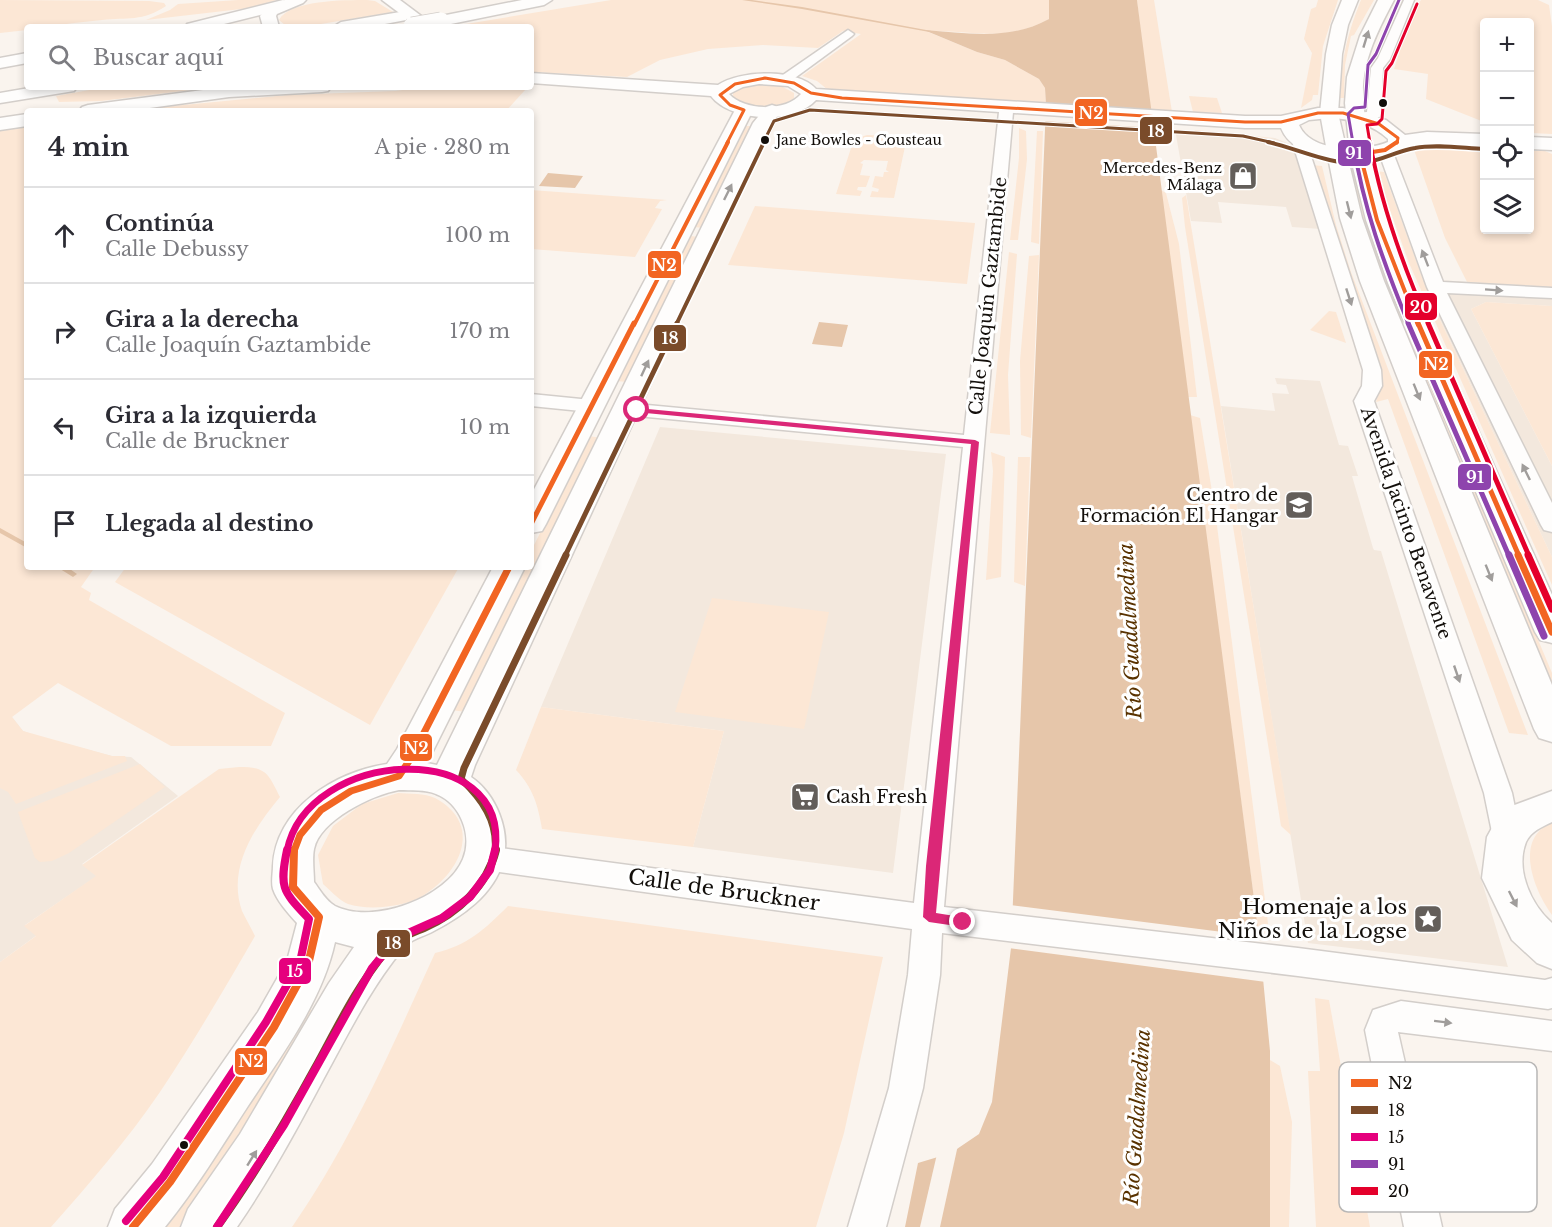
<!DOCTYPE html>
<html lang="es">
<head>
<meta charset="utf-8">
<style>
	:root { --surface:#fff; --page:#f2f2f3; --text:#2b2b33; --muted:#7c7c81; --line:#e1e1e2 }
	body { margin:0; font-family:"Libre Baskerville",serif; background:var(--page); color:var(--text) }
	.controls { position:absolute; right:18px; top:18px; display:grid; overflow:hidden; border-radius:6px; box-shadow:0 3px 9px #0003 }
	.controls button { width:54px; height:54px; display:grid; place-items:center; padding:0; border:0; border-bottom:2px solid var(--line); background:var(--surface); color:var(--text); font:30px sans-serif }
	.stop { position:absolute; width:18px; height:18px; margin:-14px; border:4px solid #db2777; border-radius:50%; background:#fff }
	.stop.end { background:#db2777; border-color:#fff; box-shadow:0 2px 6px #0008 }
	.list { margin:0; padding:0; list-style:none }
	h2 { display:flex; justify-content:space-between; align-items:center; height:78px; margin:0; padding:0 24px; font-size:26px }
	h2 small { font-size:20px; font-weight:400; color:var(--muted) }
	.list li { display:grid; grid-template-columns:39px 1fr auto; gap:18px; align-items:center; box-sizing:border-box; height:96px; padding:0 24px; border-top:2px solid var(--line) }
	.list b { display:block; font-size:22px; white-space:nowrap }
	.list p { margin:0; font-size:20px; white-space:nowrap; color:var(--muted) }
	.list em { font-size:20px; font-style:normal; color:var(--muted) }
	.icon { flex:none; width:33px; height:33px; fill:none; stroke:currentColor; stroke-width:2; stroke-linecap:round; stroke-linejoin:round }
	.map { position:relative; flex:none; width:1552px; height:1227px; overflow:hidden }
	.search { position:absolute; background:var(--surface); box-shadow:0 3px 9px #0003; left:24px; top:24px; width:510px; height:66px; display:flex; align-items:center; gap:15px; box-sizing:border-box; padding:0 21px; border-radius:6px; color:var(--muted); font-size:22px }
	.panel { position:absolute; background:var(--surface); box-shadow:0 3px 9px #0003; left:24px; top:108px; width:510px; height:462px; border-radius:6px }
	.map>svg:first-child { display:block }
	.built { fill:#f3e8dd }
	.green { fill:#fce7d5 }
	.water { fill:#e6c6aa }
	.pier { fill:#faf4ee }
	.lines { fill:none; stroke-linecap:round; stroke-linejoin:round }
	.stream { fill:#e6c6aa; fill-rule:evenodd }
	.minor-casing { stroke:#d3ceca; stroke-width:3 }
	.secondary-casing { stroke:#d3ceca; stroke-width:3 }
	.primary-casing { stroke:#d3ceca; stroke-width:3 }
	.trunk-casing { stroke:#d3ceca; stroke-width:3 }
	.motorway-casing { stroke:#d3ceca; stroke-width:3 }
	.minor { fill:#fefdfc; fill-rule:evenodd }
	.secondary { fill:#fefdfc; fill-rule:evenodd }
	.primary { fill:#fefdfc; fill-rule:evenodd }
	.trunk { fill:#fefdfc; fill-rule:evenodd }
	.motorway { fill:#fefdfc; fill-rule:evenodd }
	.motorway-bridge-casing { stroke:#d3ceca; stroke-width:19; stroke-linecap:butt }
	.motorway-bridge { stroke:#fefdfc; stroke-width:17 }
	.bus-1-far4-casing { stroke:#fff; stroke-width:5 }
	.bus-1-far3-casing { stroke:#fff; stroke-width:7 }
	.bus-1-far2-casing { stroke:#fff; stroke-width:9 }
	.bus-1-far1-casing { stroke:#fff; stroke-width:11 }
	.bus-1-casing { stroke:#fff; stroke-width:13 }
	.bus-2-far4-casing { stroke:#fff; stroke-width:5 }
	.bus-2-far3-casing { stroke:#fff; stroke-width:7 }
	.bus-2-far2-casing { stroke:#fff; stroke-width:9 }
	.bus-2-far1-casing { stroke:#fff; stroke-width:11 }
	.bus-2-casing { stroke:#fff; stroke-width:13 }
	.bus-3-far1-casing { stroke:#fff; stroke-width:11 }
	.bus-3-casing { stroke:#fff; stroke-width:13 }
	.bus-4-far3-casing { stroke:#fff; stroke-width:5 }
	.bus-4-far2-casing { stroke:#fff; stroke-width:7 }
	.bus-4-far1-casing { stroke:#fff; stroke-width:9 }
	.bus-4-casing { stroke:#fff; stroke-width:11 }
	.bus-5-far3-casing { stroke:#fff; stroke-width:5 }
	.bus-5-far2-casing { stroke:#fff; stroke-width:7 }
	.bus-5-far1-casing { stroke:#fff; stroke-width:9 }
	.bus-5-casing { stroke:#fff; stroke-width:11 }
	.bus-1-far4 { stroke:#f26522; stroke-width:3 }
	.bus-1-far3 { stroke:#f26522; stroke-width:4 }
	.bus-1-far2 { stroke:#f26522; stroke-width:5 }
	.bus-1-far1 { stroke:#f26522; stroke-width:7 }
	.bus-1 { stroke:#f26522; stroke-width:8 }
	.bus-2-far4 { stroke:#7a4b2a; stroke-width:3 }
	.bus-2-far3 { stroke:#7a4b2a; stroke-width:4 }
	.bus-2-far2 { stroke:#7a4b2a; stroke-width:5 }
	.bus-2-far1 { stroke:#7a4b2a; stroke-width:7 }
	.bus-2 { stroke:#7a4b2a; stroke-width:8 }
	.bus-3-far1 { stroke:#e5007d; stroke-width:7 }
	.bus-3 { stroke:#e5007d; stroke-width:8 }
	.bus-4-far3 { stroke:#8e44ad; stroke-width:3 }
	.bus-4-far2 { stroke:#8e44ad; stroke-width:4 }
	.bus-4-far1 { stroke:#8e44ad; stroke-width:5 }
	.bus-4 { stroke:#8e44ad; stroke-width:7 }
	.bus-5-far3 { stroke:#e4002b; stroke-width:3 }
	.bus-5-far2 { stroke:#e4002b; stroke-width:4 }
	.bus-5-far1 { stroke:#e4002b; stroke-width:5 }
	.bus-5 { stroke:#e4002b; stroke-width:7 }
	.oneway { fill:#a09d9b }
	.route { fill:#db2777 }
	.bus-dot { fill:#120e0a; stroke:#fff; stroke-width:2 }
	.labels { text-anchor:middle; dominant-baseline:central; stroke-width:6; stroke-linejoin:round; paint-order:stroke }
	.far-bus-label { font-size:14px; fill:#120e0a; stroke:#fff; text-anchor:start }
	.far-poi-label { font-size:15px; fill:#120e0a; stroke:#fff; text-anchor:end }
	.street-label { font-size:18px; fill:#120e0a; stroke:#fff }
	.poi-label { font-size:18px; fill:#120e0a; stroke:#fff; text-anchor:end }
	.water-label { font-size:20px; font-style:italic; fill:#593200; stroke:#fff }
	.near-street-label { font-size:21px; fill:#120e0a; stroke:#fff }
	.near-poi-label { font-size:21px; fill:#120e0a; stroke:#fff; text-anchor:end }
	.key { fill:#fff; stroke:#b8b7b6; stroke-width:1.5 }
	.key-label { font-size:16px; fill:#120e0a }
	.line-badge { stroke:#fff; stroke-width:2 }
	.badge-label { font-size:16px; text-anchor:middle; font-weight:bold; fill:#fff }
</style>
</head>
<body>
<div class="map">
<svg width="1552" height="1227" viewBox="0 0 1552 1227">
	<rect width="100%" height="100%" fill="#faf4ee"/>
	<g class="built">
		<path d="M1176 135 1275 138 1294 146 1321 229 1292 227 1286 207 1231 203 1218 202 1222 223 1191 221Z"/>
		<path d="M1422 279 1552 287V306L1486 302 1471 309 1552 466V557L1431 301 1435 298 1426 289Z"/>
		<path d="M1275 378 1320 381 1339 445 1348 446 1358 476H1352L1373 548 1374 550 1381 551 1508 967 1308 943 1221 406 1275 411 1272 393 1289 394 1286 385 1277 384Z"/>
		<path d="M660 427 946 454 893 873 693 847 724 731 541 707Z"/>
		<path d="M12 717 23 731 40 737 112 756 131 757 178 796 82 864 97 876 25 925 37 935 0 962V726Z"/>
	</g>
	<g class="green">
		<path d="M0 0 149 1 164 3 166 6C142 22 128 17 102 20 77 22 53 27 27 27V30L0 33Z"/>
		<path d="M238 0H277L250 8 146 20 170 10 178 4Z"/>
		<path d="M367 0 375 1 393 12 303 27H273L285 25 279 20C289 0 345 0 367 0Z"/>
		<path d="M611 0H1049V19C1005 43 972 30 926 31L977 52 1005 60 1039 79 1045 88 1046 105 828 90 817 81 802 76 861 34 843 31 818 48 763 45 708 49 660 60 627 77 531 72V27H448Z"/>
		<path d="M1137 0H1154L1172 112 1150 111Z"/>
		<path d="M1318 0H1338L1323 46 1318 95H1313L1312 100 1301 108 1312 53 1304 39 1311 9 1316 7Z"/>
		<path d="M1361 0H1374L1354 35 1351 36 1345 65 1344 98H1340C1341 60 1347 35 1361 0Z"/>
		<path d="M1421 0H1538L1549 5 1552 26V134L1530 133V22H1484V122L1426 99 1428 74 1394 69 1411 16Z"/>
		<path d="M758 84 781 86 794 93V98C780 110 747 111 733 97V93L738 89Z"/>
		<path d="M106 87H216L101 101 59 102 56 96Z"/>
		<path d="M425 87 526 89 506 111H121L287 95 395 91Z"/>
		<path d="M1189 96 1217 98 1222 113 1193 112Z"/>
		<path d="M745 126H753L703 228 694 227Z"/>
		<path d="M27 127V567H95L81 587 91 593 89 600 285 713 271 746H171L58 683 12 717 23 731 112 756H125L127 761 16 804 8 792 0 788V131Z"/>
		<path d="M1019 128 1026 131 1027 159 1018 240H1010L1019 158Z"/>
		<path d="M1176 129 1183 130 1184 132 1194 133 1195 130 1275 138 1176 135Z"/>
		<path d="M1037 131H1043L1039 244 1031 242Z"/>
		<path d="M867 135 893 136 906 142 894 198 870 197 872 191 878 192 879 189 872 187 875 176 883 177 884 172H889L886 170 888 161 864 160 860 163 863 164 860 175 870 176 866 187H858L857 190 862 191 860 196 836 194 854 139Z"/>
		<path d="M1412 144 1484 148V230H1530V151H1545L1552 154V287L1467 282 1445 238Z"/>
		<path d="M1312 165 1322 166 1336 225 1351 272 1528 735 1509 733 1388 399 1376 402 1381 382Z"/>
		<path d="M1349 169H1352L1379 260 1552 673V688L1374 260Z"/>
		<path d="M1376 171 1384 172 1426 288 1434 289 1435 298 1431 301 1552 557V585L1409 263Z"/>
		<path d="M531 190 667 200 660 201 655 208 662 209 635 257 531 249Z"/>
		<path d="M1161 190 1166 193 1179 244 1197 397H1188Z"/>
		<path d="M1186 195 1291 835 1281 826 1185 227 1182 198Z"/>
		<path d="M755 206 975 223 967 284 728 265Z"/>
		<path d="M690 236 699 237 627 382 616 381Z"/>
		<path d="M1009 252 1017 254 1008 375 1010 435 990 433Z"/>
		<path d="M1039 255 1031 438 1021 435 1020 361 1029 256Z"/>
		<path d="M1486 302 1552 306V466L1471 309Z"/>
		<path d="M1329 311 1336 312 1346 343 1310 330Z"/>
		<path d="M1190 415 1200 418 1215 510 1270 939 1259 937Z"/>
		<path d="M589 436 601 438 466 712 451 710 523 567H531V551Z"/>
		<path d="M991 452 1005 457 1001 577 986 580 993 471Z"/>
		<path d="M1018 457H1030L1025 586 1014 582Z"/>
		<path d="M126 567H459L370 725 115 582Z"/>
		<path d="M712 598 829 612 804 729 675 712Z"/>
		<path d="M541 707 724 731 693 847 542 829C538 805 533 788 516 770Z"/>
		<path d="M140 764 165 787 69 853 52 861 40 862 35 858 18 812Z"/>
		<path d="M239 767C267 767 268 774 280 797 254 828 227 868 242 911 246 919 251 928 255 936 225 988 194 1041 160 1092 128 1139 89 1184 51 1227H0V962L36 936 24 926 96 876 82 865 219 769Z"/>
		<path d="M398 793C409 794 425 793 435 798 483 824 462 871 424 895 406 907 369 911 348 904 340 901 330 890 323 884L318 855 333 826 362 804Z"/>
		<path d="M1552 823V915C1534 891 1513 838 1552 823Z"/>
		<path d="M508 906 883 957 844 1133 816 1227H292C351 1142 392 1047 435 953 468 945 484 930 508 906Z"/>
		<path d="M1315 998 1329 1000 1370 1227H1316L1308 1071H1320Z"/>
		<path d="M299 1008 317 1011 182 1227H159Z"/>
		<path d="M1270 1060 1280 1066 1292 1122 1289 1227H1270Z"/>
	</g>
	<g class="water">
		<path d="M1049 0H1137L1259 937 1270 1051V1227H905L918 1163 951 1153 979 1134 992 1102 1011 948 1046 105 1045 88 1039 79 1005 60 977 52 924 30C968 33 1009 41 1049 19Z"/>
		<path d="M548 173 583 176 575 188 539 186Z"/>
		<path d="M819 322 848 325 842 347 812 344Z"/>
	</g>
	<g class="pier">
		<path d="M1043 104 1153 111 1155 128 1041 121Z"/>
		<path d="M1010 905 1262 937 1266 982 1008 948Z"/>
		<path d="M958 1145 940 1227H920L937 1154Z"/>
	</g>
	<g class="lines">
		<g class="stream">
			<path d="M742 0H752L802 7 937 32 935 33 802 9Z"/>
			<path d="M0 528 27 543V548L0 533Z"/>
			<path d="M57 567H67L77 574 73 577Z"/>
		</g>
		<g class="minor-casing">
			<g id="minor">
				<path d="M1404 0H1414L1390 59 1383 68 1381 116 1374 120 1352 119 1350 116 1352 113 1367 112 1371 68 1378 58Z"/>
				<path d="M848 30 854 34 852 36 788 83H780L778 80 780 77Z"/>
				<path d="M1006 108 1013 112 944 907 1298 948 1545 980 1552 978V1008L1548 1009 1298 976 942 933 940 975 923 1088 886 1227H848L889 1088 908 975 912 929 485 870 475 866 470 858 475 850 485 846 914 903 963 447 626 415 619 413 616 409 619 405 626 403 964 435 999 112Z"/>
				<path d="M1299 137 1306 141 1381 370 1382 386 1374 401 1512 793 1521 837 1517 845 1507 849 1497 845 1493 837 1484 793 1354 401 1362 386 1363 370 1292 141Z"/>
				<path d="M1385 146 1392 150 1443 282 1552 288V298L1447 293 1552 503V532L1544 530 1541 525 1427 287 1378 150Z"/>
				<path d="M531 394 591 400 598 402 601 406 598 410 591 412 531 406Z"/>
				<path d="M1401 1001 1552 1021V1051L1398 1032 1442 1227H1404L1365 1030 1373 1010Z"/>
			</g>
		</g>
		<g class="secondary-casing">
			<g id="secondary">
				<path d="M744 105 750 106 753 110 546 524 542 531 531 533V495L735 110 738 106Z"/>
				<path d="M772 105 778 107 781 111 771 124 475 765 471 777C496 794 511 831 503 861 494 895 461 917 432 932 418 939 412 938 402 950 370 989 348 1034 324 1078 297 1129 270 1179 237 1227H181L188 1209 240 1134 329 983 354 947 335 942C322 1002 281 1056 248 1106 221 1147 196 1189 165 1227H108L115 1209 152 1164 258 1012 287 961 297 923C288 913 277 901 273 889 271 882 273 873 273 866 276 808 335 772 387 764L397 749 493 567H525L427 763 437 765 753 123 766 107ZM399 790C411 791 425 789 436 794 460 803 473 835 463 859 447 898 373 925 335 906 326 901 320 890 314 882 314 872 312 859 314 849 320 820 372 795 399 790Z"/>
			</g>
		</g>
		<g class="primary-casing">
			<g id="primary">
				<path d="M285 0H306L303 3 277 14 276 16 279 27H263L260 16C267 7 275 4 285 0Z"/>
				<path d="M382 0H400L436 27H418Z"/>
				<path d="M531 73 718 85C740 70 798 68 816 89L1245 116H1281L1318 108H1343L1386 120 1405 135 1427 132 1484 134V146L1419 144 1371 158 1388 220 1412 283 1552 595V643L1540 640 1535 632 1388 283 1366 220 1351 159H1348L1362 218 1384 281 1552 685V742L1539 738 1534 729 1360 281 1340 218 1328 157C1308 152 1289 148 1281 128H1245L816 100C794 125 731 122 711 96L531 83ZM759 84 788 86 801 94C786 112 745 111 729 94L743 87ZM1330 118C1352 119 1372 124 1388 139V142C1364 152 1311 153 1299 125L1309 120Z"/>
				<path d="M1530 137 1552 138V150L1530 149Z"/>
				<path d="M1552 791V822C1542 827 1531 831 1526 842 1515 870 1531 905 1552 923V969L1537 963 1512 940 1482 878 1487 837 1493 826 1509 807Z"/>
			</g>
		</g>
		<g class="trunk-casing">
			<g id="trunk">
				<path d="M1342 0H1358L1348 25 1342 54 1338 113 1347 152 1344 156H1330L1327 152 1320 113 1326 54 1332 25Z"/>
				<path d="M1378 0H1394C1379 28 1362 61 1363 93 1363 113 1368 134 1370 154L1367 158H1353L1350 154 1345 103 1347 77 1360 36Z"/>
			</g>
		</g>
		<g class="motorway-casing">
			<g id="motorway">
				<path d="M283 0 288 2 291 5 288 8 212 27H185L187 24Z"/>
				<path d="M522 0H552L544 5 441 26 433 21 441 16Z"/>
				<path d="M400 12 408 17 406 20 369 27H333L341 22Z"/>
				<path d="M27 53V63L0 68V58Z"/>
				<path d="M35 87H77L74 91 68 92 0 103V93Z"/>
				<path d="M226 87H331L328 91 322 92 229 97 128 111H79L82 107 88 105Z"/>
				<path d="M27 114V126L0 130V118Z"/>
			</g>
		</g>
		<use href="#minor" class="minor"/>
		<use href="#secondary" class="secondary"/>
		<use href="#primary" class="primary"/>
		<use href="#trunk" class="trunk"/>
		<use href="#motorway" class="motorway"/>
		<g class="motorway-bridge-casing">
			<path id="motorway-bridge" d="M412 26 441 21"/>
		</g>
		<use href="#motorway-bridge" class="motorway-bridge"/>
		<g class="bus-1-far4-casing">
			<path id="bus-1-far4" d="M727 143 744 110 730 105 720 95 735 84 765 78 794 83 811 93 842 98 1245 122H1281L1318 113H1343L1379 124 1398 138 1397 143"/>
		</g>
		<g class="bus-1-far3-casing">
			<g id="bus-1-far3">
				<path d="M1397 142 1385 150 1360 154 1377 220 1418 325"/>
				<path d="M634 325 728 142"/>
			</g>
		</g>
		<g class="bus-1-far2-casing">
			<g id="bus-1-far2">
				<path d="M1418 323 1519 556"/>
				<path d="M531 524 634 323"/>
			</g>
		</g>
		<g class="bus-1-far1-casing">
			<g id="bus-1-far1">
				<path d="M1518 555 1552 632"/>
				<path d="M294 851 300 835 321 810 351 791 399 776 411 758 509 567"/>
			</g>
		</g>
		<g class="bus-1-casing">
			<path id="bus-1" d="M133 1227 170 1182 274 1027 308 965 319 917 293 887 294 850"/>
		</g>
		<g class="bus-2-far4-casing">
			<path id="bus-2-far4" d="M763 143 774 121 810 110 1243 136 1274 143"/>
		</g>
		<g class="bus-2-far3-casing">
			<g id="bus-2-far3">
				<path d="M1268 142C1299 149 1329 165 1362 163 1382 161 1396 151 1415 148 1436 144 1462 148 1484 149"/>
				<path d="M676 325 764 142"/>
			</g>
		</g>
		<g class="bus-2-far2-casing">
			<path id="bus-2-far2" d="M565 556 677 323"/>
		</g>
		<g class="bus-2-far1-casing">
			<path id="bus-2-far1" d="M495 851C498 821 482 799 461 779L464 768 566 555"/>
		</g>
		<g class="bus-2-casing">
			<path id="bus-2" d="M217 1227C254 1176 285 1123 315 1068 337 1028 357 986 386 951 397 938 410 934 424 928 458 913 487 886 496 850"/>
		</g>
		<g class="bus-3-far1-casing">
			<path id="bus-3-far1" d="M287 851C307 748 511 736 495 851"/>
		</g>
		<g class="bus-3-casing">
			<g id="bus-3">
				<path d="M126 1221 163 1177 266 1022 300 962 309 919C283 891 279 889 287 850"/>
				<path d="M217 1227 284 1125 372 968 397 938 442 918 470 897 490 870 495 850"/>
			</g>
		</g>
		<g class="bus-4-far3-casing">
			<path id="bus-4-far3" d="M1353 143 1348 114 1354 108 1365 107 1368 65 1376 54 1399 0"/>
		</g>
		<g class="bus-4-far2-casing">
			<path id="bus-4-far2" d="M1353 142C1363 207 1384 264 1409 325"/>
		</g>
		<g class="bus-4-far1-casing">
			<path id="bus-4-far1" d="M1408 323 1509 556"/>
		</g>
		<g class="bus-4-casing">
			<path id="bus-4" d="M1509 555 1544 636"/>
		</g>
		<g class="bus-5-far3-casing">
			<path id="bus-5-far3" d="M1370 143 1367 125 1377 124 1382 119 1386 71 1392 63 1417 4"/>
		</g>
		<g class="bus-5-far2-casing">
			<path id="bus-5-far2" d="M1370 142C1381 205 1403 266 1429 325"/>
		</g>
		<g class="bus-5-far1-casing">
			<path id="bus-5-far1" d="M1428 323 1529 556"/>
		</g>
		<g class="bus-5-casing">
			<path id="bus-5" d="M1528 555 1552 609"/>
		</g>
		<use href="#bus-1-far4" class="bus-1-far4"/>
		<use href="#bus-1-far3" class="bus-1-far3"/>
		<use href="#bus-1-far2" class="bus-1-far2"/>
		<use href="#bus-1-far1" class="bus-1-far1"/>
		<use href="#bus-1" class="bus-1"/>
		<use href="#bus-2-far4" class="bus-2-far4"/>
		<use href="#bus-2-far3" class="bus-2-far3"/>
		<use href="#bus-2-far2" class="bus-2-far2"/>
		<use href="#bus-2-far1" class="bus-2-far1"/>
		<use href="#bus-2" class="bus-2"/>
		<use href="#bus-3-far1" class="bus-3-far1"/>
		<use href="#bus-3" class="bus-3"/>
		<use href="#bus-4-far3" class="bus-4-far3"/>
		<use href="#bus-4-far2" class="bus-4-far2"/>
		<use href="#bus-4-far1" class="bus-4-far1"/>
		<use href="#bus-4" class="bus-4"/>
		<use href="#bus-5-far3" class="bus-5-far3"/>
		<use href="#bus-5-far2" class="bus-5-far2"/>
		<use href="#bus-5-far1" class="bus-5-far1"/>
		<use href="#bus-5" class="bus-5"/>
	</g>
	<defs><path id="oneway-solid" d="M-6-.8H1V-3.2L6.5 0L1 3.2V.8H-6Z" transform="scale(1.5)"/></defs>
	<g class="oneway">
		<use href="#oneway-solid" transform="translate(1366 39) rotate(-73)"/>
		<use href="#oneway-solid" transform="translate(728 192) rotate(-64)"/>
		<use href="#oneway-solid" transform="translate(1349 210) rotate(76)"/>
		<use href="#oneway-solid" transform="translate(1425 258) rotate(-111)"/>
		<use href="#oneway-solid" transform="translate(1494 290) rotate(4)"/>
		<use href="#oneway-solid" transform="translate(1349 297) rotate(72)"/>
		<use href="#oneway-solid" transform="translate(645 368) rotate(-65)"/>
		<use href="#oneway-solid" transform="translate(1417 392) rotate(68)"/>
		<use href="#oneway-solid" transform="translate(1526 472) rotate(-116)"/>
		<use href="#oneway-solid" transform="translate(1489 573) rotate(68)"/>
		<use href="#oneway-solid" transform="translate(1457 674) rotate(71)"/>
		<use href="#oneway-solid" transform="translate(1513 899) rotate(63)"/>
		<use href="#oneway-solid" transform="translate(1443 1022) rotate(7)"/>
		<use href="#oneway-solid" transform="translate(252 1158) rotate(-58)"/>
	</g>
	<path class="route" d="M637 408 975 440 979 442 936 913 967 918 969 922 967 926 963 927 929 922 923 917 926 866 971 444 635 412V408Z"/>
	<defs>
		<g id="shop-square" transform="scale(1.5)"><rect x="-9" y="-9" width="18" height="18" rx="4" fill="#635e5a" stroke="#fff"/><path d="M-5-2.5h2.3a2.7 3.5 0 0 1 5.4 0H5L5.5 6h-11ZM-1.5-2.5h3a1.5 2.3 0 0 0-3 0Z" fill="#fff"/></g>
		<g id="university-square" transform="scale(1.5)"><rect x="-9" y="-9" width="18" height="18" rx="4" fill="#635e5a" stroke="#fff"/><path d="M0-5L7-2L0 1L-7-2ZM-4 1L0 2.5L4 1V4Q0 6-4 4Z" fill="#fff"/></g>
		<g id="supermarket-square" transform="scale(1.5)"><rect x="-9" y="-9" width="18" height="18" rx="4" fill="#635e5a" stroke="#fff"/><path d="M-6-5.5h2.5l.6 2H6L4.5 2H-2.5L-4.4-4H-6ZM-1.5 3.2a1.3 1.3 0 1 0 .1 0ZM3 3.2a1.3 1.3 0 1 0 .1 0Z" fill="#fff"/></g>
		<g id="sight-square" transform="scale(1.5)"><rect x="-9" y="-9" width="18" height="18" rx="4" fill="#635e5a" stroke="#fff"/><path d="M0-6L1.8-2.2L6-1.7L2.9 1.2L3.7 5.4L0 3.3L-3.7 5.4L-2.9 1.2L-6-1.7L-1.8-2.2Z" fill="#fff"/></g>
	</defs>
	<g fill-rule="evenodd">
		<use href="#shop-square" x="1243" y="176"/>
		<use href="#university-square" x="1299" y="505"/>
		<use href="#supermarket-square" x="805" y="797"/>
		<use href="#sight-square" x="1428" y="919"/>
	</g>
	<g class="bus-dot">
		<circle cx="1383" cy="103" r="5"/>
		<circle cx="765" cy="140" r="5"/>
		<circle cx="184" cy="1145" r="5"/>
	</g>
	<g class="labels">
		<g class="far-bus-label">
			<text x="776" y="140">Jane Bowles - Cousteau</text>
		</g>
		<g class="far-poi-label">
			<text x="1222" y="167">Mercedes-Benz<tspan x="1222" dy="17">Málaga</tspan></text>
		</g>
		<g class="street-label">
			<text transform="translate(988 296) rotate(-84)">Calle Joaquín Gaztambide</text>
			<text transform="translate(1406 523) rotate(71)">Avenida Jacinto Benavente</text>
		</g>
		<g class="poi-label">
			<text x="1278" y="495">Centro de<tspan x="1278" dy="21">Formación El Hangar</tspan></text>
			<text x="826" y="797" text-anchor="start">Cash Fresh</text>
		</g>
		<g class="water-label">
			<text transform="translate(1130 631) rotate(-93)">Río Guadalmedina</text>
			<text transform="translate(1137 1117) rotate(-86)">Río Guadalmedina</text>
		</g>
		<g class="near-street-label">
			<text transform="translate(724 890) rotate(8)">Calle de Bruckner</text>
		</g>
		<g class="near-poi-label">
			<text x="1407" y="907">Homenaje a los<tspan x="1407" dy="24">Niños de la Logse</tspan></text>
		</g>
	</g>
	<rect x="1339" y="1062" width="198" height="150" rx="9" class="key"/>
	<rect x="1351" y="1079" width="27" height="8" fill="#f26522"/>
	<rect x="1351" y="1106" width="27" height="8" fill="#7a4b2a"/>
	<rect x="1351" y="1133" width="27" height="8" fill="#e5007d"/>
	<rect x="1351" y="1160" width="27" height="8" fill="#8e44ad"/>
	<rect x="1351" y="1187" width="27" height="8" fill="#e4002b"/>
	<g class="key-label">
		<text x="1388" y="1089">N2</text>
		<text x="1388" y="1116">18</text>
		<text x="1388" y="1143">15</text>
		<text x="1388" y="1170">91</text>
		<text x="1388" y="1197">20</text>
	</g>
	<g class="line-badge">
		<rect x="1074" y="98" width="34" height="29" rx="6" fill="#f26522"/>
		<rect x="1139" y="116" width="34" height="29" rx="6" fill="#7a4b2a"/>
		<rect x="1337" y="139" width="35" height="28" rx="6" fill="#8e44ad"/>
		<rect x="647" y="250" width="35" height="29" rx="6" fill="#f26522"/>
		<rect x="1404" y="292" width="34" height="29" rx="6" fill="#e4002b"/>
		<rect x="653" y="324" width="34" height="28" rx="6" fill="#7a4b2a"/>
		<rect x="1418" y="350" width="35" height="29" rx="6" fill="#f26522"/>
		<rect x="1457" y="463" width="35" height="28" rx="6" fill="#8e44ad"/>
		<rect x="399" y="733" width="34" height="29" rx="6" fill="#f26522"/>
		<rect x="376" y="929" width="35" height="29" rx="6" fill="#7a4b2a"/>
		<rect x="278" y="957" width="34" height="28" rx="6" fill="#e5007d"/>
		<rect x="234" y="1047" width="34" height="29" rx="6" fill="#f26522"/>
	</g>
	<g class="badge-label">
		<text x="1091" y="119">N2</text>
		<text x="1156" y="137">18</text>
		<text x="1354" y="159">91</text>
		<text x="664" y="271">N2</text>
		<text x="1421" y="313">20</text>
		<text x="670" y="344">18</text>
		<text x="1436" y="370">N2</text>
		<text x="1475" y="483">91</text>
		<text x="416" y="754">N2</text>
		<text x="393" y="949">18</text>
		<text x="295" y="977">15</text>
		<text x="251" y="1067">N2</text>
	</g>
</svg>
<div class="controls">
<button>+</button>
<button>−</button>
<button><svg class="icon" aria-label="locate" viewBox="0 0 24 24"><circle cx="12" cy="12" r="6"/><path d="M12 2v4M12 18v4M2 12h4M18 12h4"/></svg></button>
<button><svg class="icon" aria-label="layers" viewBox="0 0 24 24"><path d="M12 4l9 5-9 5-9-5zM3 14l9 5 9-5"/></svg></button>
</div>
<div class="stop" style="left:637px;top:410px"></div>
<div class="stop end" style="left:963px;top:922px"></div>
<div class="search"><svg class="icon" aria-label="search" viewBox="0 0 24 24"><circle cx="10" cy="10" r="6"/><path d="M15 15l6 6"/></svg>Buscar aquí</div>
<section class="panel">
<h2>4 min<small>A pie · 280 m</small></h2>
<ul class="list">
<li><svg class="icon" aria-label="ahead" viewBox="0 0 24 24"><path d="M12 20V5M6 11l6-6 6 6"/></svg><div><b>Continúa</b><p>Calle Debussy</p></div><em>100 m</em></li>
<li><svg class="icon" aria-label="right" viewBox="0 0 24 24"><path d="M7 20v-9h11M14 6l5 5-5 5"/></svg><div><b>Gira a la derecha</b><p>Calle Joaquín Gaztambide</p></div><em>170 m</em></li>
<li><svg class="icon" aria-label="left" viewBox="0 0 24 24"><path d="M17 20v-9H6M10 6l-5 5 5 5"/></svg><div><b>Gira a la izquierda</b><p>Calle de Bruckner</p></div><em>10 m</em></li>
<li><svg class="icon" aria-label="arrive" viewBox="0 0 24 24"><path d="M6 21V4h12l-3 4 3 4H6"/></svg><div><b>Llegada al destino</b></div></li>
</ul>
</section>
</div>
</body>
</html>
